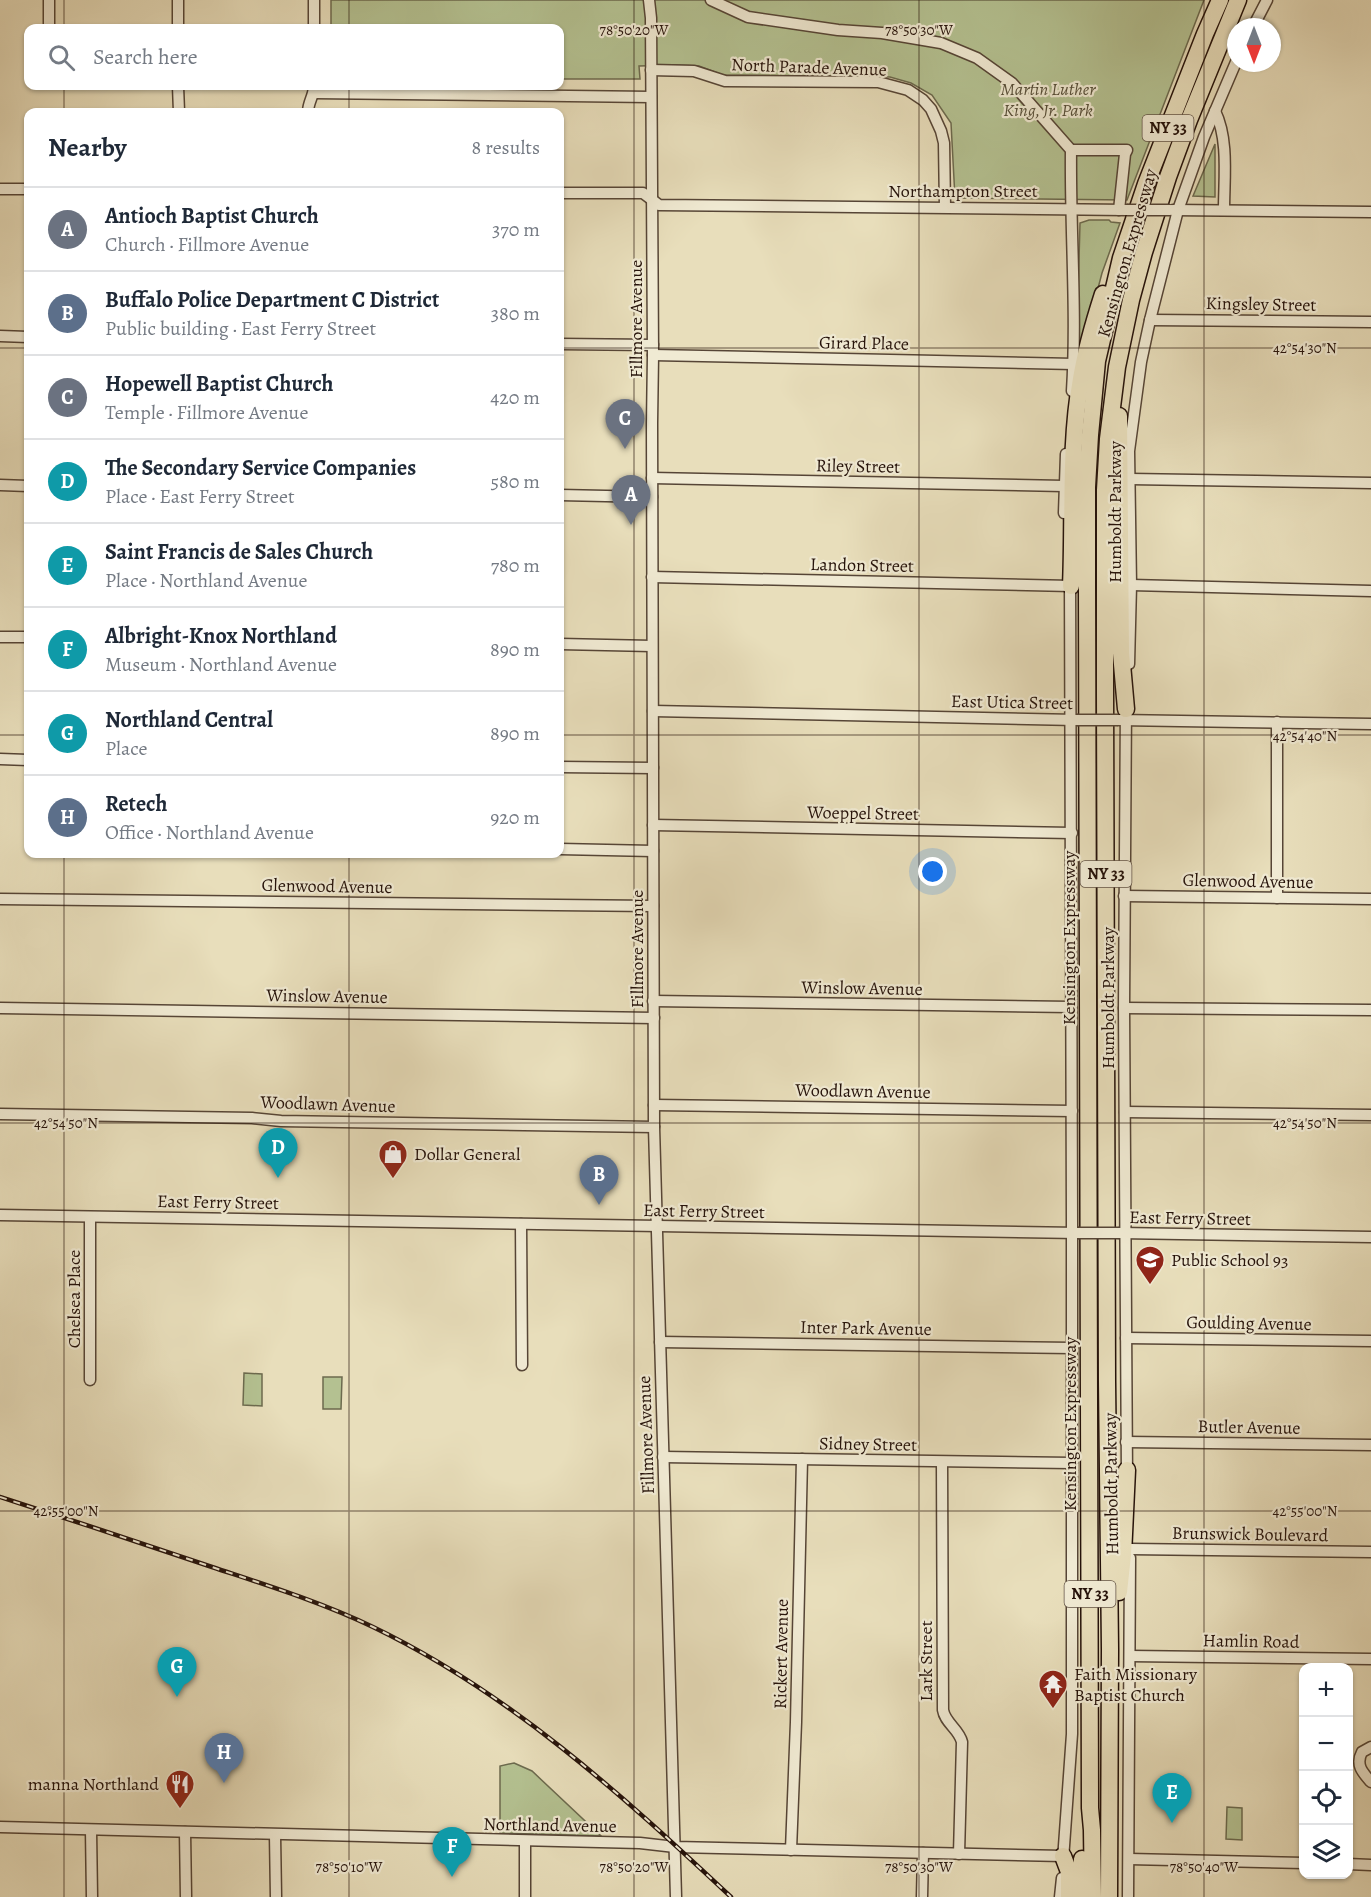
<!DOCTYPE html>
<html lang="en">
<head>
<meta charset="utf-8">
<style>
	:root { --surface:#fff; --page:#f2f2f3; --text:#1f2937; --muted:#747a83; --line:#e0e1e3; --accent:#1a73e8 }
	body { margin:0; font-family:Alegreya,serif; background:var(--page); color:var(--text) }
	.controls { position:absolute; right:18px; bottom:18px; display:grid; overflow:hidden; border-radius:12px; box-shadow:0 2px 4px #0004 }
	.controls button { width:54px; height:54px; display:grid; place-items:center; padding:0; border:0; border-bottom:2px solid var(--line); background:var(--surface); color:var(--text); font:30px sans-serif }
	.compass { position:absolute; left:1227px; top:18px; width:54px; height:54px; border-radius:50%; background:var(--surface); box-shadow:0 2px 4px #0004; rotate:180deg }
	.you { position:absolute; left:933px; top:872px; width:21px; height:21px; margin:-15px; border:4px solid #fff; border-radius:50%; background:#1a73e8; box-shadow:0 0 0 9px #1a73e833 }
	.badge { display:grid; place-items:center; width:39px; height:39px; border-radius:50%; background:var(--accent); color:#fff; font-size:20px; font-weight:700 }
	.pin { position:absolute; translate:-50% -50px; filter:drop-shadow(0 2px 3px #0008) }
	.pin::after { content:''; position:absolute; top:32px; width:21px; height:18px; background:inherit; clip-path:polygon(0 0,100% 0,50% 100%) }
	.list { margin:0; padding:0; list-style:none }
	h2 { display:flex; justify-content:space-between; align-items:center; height:78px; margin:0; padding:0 24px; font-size:26px }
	h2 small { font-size:20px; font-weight:400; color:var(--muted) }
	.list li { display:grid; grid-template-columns:39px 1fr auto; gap:18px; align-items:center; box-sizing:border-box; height:84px; padding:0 24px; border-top:2px solid var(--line) }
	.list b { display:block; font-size:22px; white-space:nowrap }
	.list p { margin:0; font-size:20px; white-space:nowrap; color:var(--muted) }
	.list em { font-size:20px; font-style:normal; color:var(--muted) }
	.icon { flex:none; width:33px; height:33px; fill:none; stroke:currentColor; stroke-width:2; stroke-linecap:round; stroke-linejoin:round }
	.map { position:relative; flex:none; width:1371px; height:1897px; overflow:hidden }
	.search { position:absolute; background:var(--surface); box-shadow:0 2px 4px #0004; left:24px; top:24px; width:540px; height:66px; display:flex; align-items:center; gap:15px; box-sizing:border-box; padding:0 21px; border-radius:12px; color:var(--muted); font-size:22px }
	.panel { position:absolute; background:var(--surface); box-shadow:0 2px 4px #0004; left:24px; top:108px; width:540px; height:750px; border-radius:12px }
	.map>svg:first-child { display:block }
	.green { fill:#b4c191; stroke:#6c6a4e; stroke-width:1.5 }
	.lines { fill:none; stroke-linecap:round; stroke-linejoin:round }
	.minor-casing { stroke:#564536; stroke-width:13 }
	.highway-casing { stroke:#25120a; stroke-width:19 }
	.minor { stroke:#f0ead3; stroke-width:10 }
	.highway { stroke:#e8debb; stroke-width:16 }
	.rail-casing { stroke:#25120a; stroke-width:4.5 }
	.rail { stroke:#f0ead3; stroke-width:2; stroke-dasharray:7; stroke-linecap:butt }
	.minor-bridge-casing { stroke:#564536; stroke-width:13; stroke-linecap:butt }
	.minor-bridge { stroke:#f0ead3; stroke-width:10 }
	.ticks { fill:none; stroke:#25120a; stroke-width:1.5; stroke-opacity:0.45 }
	.labels { text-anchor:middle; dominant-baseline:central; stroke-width:4.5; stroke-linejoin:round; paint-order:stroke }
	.shield { fill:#f0ead3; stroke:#625346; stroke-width:1.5 }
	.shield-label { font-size:16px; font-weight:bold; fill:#25120a }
	.street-label { font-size:18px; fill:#25120a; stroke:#f0ead3 }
	.park-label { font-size:18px; font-style:italic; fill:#574f39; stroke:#f0ead3 }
	.poi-label { font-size:18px; fill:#25120a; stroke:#f0ead3; text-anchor:start }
	.ticks-label { font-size:15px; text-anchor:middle; fill:#25120a; stroke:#f0ead3; stroke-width:4.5; stroke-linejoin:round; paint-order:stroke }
</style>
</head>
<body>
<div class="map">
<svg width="1371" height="1897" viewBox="0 0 1371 1897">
	<rect width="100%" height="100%" fill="#e8debb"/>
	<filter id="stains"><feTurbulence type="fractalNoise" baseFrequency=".00333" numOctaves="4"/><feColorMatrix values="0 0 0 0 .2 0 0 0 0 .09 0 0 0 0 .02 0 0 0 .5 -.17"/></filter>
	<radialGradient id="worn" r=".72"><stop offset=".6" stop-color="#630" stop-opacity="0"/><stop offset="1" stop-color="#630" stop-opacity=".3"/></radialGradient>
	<g class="green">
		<path d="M331 0H1204L1127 200 955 198 951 123 932 95 911 83 890 77 723 75 699 66 676 65 639 66 640 79H560V28H331Z"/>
		<path d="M1215 144V197L1193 196Z"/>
		<path d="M1089 220H1109L1111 222 1120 223 1102 273 1076 372 1080 223Z"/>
		<path d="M244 1373 262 1374V1406L243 1405Z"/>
		<path d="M323 1377H342L341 1409H323Z"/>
		<path d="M514 1763 532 1771 601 1836 500 1833V1766Z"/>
		<path d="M1227 1807 1242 1808V1840L1226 1839Z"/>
	</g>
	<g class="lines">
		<g class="minor-casing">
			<g id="minor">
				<path d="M49 0V28"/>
				<path d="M178 0V28"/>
				<path d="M649 0 651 18 653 355 652 423 654 1127 676 1897"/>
				<path d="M711 0 748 17 838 30 882 33 941 43 977 58 1012 83 1071 150C1070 230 1077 311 1072 391"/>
				<path d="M1253 27 1267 0"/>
				<path d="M314 28V0"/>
				<path d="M651 70 694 71 725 81 878 82 908 90 923 100 931 109 941 131 944 143 945 207"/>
				<path d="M178 86 179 112"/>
				<path d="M314 93 651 97"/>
				<path d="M1215 111C1229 140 1224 178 1224 210"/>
				<path d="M308 112C308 102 314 96 314 86"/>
				<path d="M1071 150H1127L1125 154 1119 210"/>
				<path d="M0 189H28"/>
				<path d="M560 193H643L659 205 1127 210"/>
				<path d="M1173 210 1371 212"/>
				<path d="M1150 320 1371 322"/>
				<path d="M0 336 28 337"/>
				<path d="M560 344 653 345"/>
				<path d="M653 355 1074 364"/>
				<path d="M652 478 1064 486"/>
				<path d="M1130 479 1371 483"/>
				<path d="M0 485 28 486"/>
				<path d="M560 495 652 497"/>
				<path d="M1064 513 1066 454"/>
				<path d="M652 577 1071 586"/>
				<path d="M1131 585 1371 591"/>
				<path d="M0 637H28"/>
				<path d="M560 644 652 646"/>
				<path d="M1129 664 1131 585 1129 451 1141 362 1150 320 1178 210 1204 137 1236 62"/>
				<path d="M1126 703 1124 1008 1127 1477"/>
				<path d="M653 711 1076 720"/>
				<path d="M1119 720 1371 724"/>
				<path d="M0 759 28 760"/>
				<path d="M560 767 653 768"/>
				<path d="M653 825 1072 833"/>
				<path d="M560 849 653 851"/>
				<path d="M1124 896 1371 899"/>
				<path d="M1277 898V722"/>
				<path d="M0 899 653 906"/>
				<path d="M653 1001 1071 1007"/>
				<path d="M0 1008 654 1018"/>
				<path d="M1124 1008 1371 1010"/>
				<path d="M654 1105 1072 1111"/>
				<path d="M1125 1112 1371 1115"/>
				<path d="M0 1114 252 1118 281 1121 654 1127"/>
				<path d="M0 1215 1078 1233"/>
				<path d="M90 1217V1380"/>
				<path d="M521 1224 522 1365"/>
				<path d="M1120 1233 1371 1237"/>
				<path d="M1126 1338 1371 1341"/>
				<path d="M660 1342 1072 1348"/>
				<path d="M1126 1442 1371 1445"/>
				<path d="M663 1457 1072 1463"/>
				<path d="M942 1462 943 1710C945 1723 959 1729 962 1742L959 1854"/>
				<path d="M1130 1549 1371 1552"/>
				<path d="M1130 1656 1371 1659"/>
				<path d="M1371 1747 1362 1752C1355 1765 1363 1773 1371 1782"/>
				<path d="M0 1827 640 1843 675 1847 1063 1856"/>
				<path d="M91 1830 92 1897"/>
				<path d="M185 1832 186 1897"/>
				<path d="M275 1835 276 1897"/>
				<path d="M525 1841V1897"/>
				<path d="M791 1850 796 1722 802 1459"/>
				<path d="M1129 1859 1304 1863"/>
				<path d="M1063 1860 1072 1734V1222L1070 580"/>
				<path d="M1348 1864 1371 1865"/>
				<path d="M922 1897 923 1853"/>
				<path d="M1060 1897 1062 1878"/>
				<path d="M1128 1897 1130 1558"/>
			</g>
		</g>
		<g class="highway-casing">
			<g id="highway">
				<path d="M1119 416 1121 653 1126 709"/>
				<path d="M1071 586C1074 518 1069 447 1081 379 1086 349 1094 322 1103 294"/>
				<path d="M1119 1592 1123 1555 1127 1470"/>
				<path d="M1063 1856 1069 1872V1897"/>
				<path d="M1080 1897 1082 1859"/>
				<path d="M1093 1897 1092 1830 1090 1808 1087 586V487L1090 435 1097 361 1121 258 1146 184 1205 34 1220 0"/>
				<path d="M1109 1897 1110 1649 1107 1381 1105 693V490L1108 439 1117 367 1131 300 1144 252 1168 177 1189 120 1238 0"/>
			</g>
		</g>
		<use href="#minor" class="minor"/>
		<use href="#highway" class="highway"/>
		<g class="rail-casing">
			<path id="rail" d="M0 1497C71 1520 141 1543 212 1567 266 1585 321 1602 373 1627 510 1693 621 1794 731 1897"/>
		</g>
		<use href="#rail" class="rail"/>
		<g class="minor-bridge-casing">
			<g id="minor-bridge">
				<path d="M1127 210H1170"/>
				<path d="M1077 720H1118"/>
				<path d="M1078 1233H1120"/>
			</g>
		</g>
		<use href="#minor-bridge" class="minor-bridge"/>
	</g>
	<path class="ticks" d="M64 0V28M349 0V28M634 0V1897M919 0V1897M1204 0V1897M64 86V112M349 86V112M0 348H28M560 348H1371M0 735H28M560 735H1371M64 854V1897M349 854V1897M0 1123H1371M0 1511H1371"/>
	<defs>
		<g id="shop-pin" transform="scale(1.5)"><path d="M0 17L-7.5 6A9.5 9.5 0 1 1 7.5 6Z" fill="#8f2418" stroke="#f0ead3"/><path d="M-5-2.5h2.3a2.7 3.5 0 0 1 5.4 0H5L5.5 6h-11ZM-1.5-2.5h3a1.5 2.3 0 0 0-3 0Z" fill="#fff"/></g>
		<g id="school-pin" transform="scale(1.5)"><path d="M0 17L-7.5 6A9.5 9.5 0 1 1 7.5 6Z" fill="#8f2418" stroke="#f0ead3"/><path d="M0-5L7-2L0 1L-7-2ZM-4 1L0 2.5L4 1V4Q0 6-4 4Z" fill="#fff"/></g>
		<g id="temple-pin" transform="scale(1.5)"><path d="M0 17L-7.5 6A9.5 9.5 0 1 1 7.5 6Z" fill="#8f2418" stroke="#f0ead3"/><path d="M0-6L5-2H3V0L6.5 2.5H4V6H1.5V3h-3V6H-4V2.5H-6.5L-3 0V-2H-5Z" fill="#fff"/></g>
		<g id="restaurant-pin" transform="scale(1.5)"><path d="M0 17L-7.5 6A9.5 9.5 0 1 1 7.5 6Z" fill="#8f2418" stroke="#f0ead3"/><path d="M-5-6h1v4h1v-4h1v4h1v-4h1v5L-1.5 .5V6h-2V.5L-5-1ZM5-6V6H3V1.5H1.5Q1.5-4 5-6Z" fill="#fff"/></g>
	</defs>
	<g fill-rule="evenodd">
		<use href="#shop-pin" x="393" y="1154"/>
		<use href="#school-pin" x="1150" y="1260"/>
		<use href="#temple-pin" x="1053" y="1684"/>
		<use href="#restaurant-pin" x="180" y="1784"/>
	</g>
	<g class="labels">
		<g class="shield">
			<rect x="1142.5" y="115" width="51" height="26" rx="4.5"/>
			<rect x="1080.5" y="861" width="51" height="26" rx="4.5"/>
			<rect x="1064.5" y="1581" width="51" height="26" rx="4.5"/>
		</g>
		<g class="shield-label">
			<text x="1168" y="128">NY 33</text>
			<text x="1106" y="874">NY 33</text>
			<text x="1090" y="1594">NY 33</text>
		</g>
		<g class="street-label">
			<text transform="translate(809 67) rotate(2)">North Parade Avenue</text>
			<text x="963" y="191">Northampton Street</text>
			<text transform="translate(1127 253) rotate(-74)">Kensington Expressway</text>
			<text transform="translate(1261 304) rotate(1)">Kingsley Street</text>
			<text transform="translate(636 319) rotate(-90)">Fillmore Avenue</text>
			<text transform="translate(864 343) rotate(1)">Girard Place</text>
			<text transform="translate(858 466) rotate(1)">Riley Street</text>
			<text transform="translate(1115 512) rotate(-90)">Humboldt Parkway</text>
			<text transform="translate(862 565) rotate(1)">Landon Street</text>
			<text transform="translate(1012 702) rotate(1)">East Utica Street</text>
			<text transform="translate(863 813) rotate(1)">Woeppel Street</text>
			<text transform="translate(1248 881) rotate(1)">Glenwood Avenue</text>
			<text transform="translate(327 886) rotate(1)">Glenwood Avenue</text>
			<text transform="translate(1069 938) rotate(-90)">Kensington Expressway</text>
			<text transform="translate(637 949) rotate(-90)">Fillmore Avenue</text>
			<text transform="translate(862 988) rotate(1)">Winslow Avenue</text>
			<text transform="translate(327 996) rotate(1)">Winslow Avenue</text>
			<text transform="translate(1108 998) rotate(-90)">Humboldt Parkway</text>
			<text transform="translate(863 1091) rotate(1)">Woodlawn Avenue</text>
			<text transform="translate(328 1104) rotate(2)">Woodlawn Avenue</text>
			<text transform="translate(218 1202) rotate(1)">East Ferry Street</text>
			<text transform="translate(704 1211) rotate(1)">East Ferry Street</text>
			<text transform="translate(1190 1218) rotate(1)">East Ferry Street</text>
			<text transform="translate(74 1299) rotate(-90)">Chelsea Place</text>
			<text transform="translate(1249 1323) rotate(1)">Goulding Avenue</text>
			<text transform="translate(866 1328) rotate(1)">Inter Park Avenue</text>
			<text transform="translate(1070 1424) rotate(-90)">Kensington Expressway</text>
			<text transform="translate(1249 1427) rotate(1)">Butler Avenue</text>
			<text transform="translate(646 1435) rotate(-92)">Fillmore Avenue</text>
			<text transform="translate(868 1444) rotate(1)">Sidney Street</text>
			<text transform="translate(1111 1484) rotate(-91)">Humboldt Parkway</text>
			<text transform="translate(1250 1534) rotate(1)">Brunswick Boulevard</text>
			<text transform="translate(1251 1641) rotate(1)">Hamlin Road</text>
			<text transform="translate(781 1654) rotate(-89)">Rickert Avenue</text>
			<text transform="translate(926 1661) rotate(-90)">Lark Street</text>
			<text transform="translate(550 1825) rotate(1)">Northland Avenue</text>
		</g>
		<g class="park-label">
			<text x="1048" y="89">Martin Luther<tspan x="1048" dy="21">King, Jr. Park</tspan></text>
		</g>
		<g class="poi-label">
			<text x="414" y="1154">Dollar General</text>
			<text x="1171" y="1260">Public School 93</text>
			<text x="1074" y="1674">Faith Missionary<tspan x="1074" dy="21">Baptist Church</tspan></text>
			<text x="159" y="1784" text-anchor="end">manna Northland</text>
		</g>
	</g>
	<g class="ticks-label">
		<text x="634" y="35">78°50'20"W</text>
		<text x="919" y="35">78°50'30"W</text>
		<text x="1305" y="353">42°54'30"N</text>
		<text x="1305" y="741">42°54'40"N</text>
		<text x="1305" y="1128">42°54'50"N</text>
		<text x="66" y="1128">42°54'50"N</text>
		<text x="1305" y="1516">42°55'00"N</text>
		<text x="66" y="1516">42°55'00"N</text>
		<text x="349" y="1872">78°50'10"W</text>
		<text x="634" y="1872">78°50'20"W</text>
		<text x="919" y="1872">78°50'30"W</text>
		<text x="1204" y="1872">78°50'40"W</text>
	</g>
	<rect width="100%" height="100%" filter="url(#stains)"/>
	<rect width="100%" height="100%" fill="url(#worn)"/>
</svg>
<div class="controls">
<button>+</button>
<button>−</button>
<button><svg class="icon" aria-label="locate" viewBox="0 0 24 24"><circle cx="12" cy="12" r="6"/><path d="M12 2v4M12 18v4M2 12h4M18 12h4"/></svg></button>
<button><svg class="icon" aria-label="layers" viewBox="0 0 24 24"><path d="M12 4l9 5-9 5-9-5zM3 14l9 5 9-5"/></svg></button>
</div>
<svg class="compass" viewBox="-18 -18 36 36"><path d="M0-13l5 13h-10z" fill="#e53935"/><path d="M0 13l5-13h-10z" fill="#747a83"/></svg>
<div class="you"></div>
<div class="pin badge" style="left:631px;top:525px;background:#6b7280">A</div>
<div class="pin badge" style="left:599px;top:1205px;background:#5c6f8a">B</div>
<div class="pin badge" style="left:625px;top:449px;background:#6b7280">C</div>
<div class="pin badge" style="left:278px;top:1178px;background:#0f9aa8">D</div>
<div class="pin badge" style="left:1172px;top:1823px;background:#0f9aa8">E</div>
<div class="pin badge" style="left:452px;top:1877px;background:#0f9aa8">F</div>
<div class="pin badge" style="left:177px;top:1697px;background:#0f9aa8">G</div>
<div class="pin badge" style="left:224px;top:1783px;background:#5c6f8a">H</div>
<div class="search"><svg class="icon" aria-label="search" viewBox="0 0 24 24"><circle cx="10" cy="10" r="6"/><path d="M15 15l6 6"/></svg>Search here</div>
<section class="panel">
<h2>Nearby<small>8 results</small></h2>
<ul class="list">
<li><span class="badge" style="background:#6b7280">A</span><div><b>Antioch Baptist Church</b><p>Church · Fillmore Avenue</p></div><em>370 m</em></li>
<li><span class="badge" style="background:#5c6f8a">B</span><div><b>Buffalo Police Department C District</b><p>Public building · East Ferry Street</p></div><em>380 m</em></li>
<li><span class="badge" style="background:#6b7280">C</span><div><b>Hopewell Baptist Church</b><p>Temple · Fillmore Avenue</p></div><em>420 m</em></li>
<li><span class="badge" style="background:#0f9aa8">D</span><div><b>The Secondary Service Companies</b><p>Place · East Ferry Street</p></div><em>580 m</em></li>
<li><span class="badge" style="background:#0f9aa8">E</span><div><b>Saint Francis de Sales Church</b><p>Place · Northland Avenue</p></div><em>780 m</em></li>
<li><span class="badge" style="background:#0f9aa8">F</span><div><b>Albright-Knox Northland</b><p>Museum · Northland Avenue</p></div><em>890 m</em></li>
<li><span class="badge" style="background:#0f9aa8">G</span><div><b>Northland Central</b><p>Place</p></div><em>890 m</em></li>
<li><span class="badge" style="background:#5c6f8a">H</span><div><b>Retech</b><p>Office · Northland Avenue</p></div><em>920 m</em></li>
</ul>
</section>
</div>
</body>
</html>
